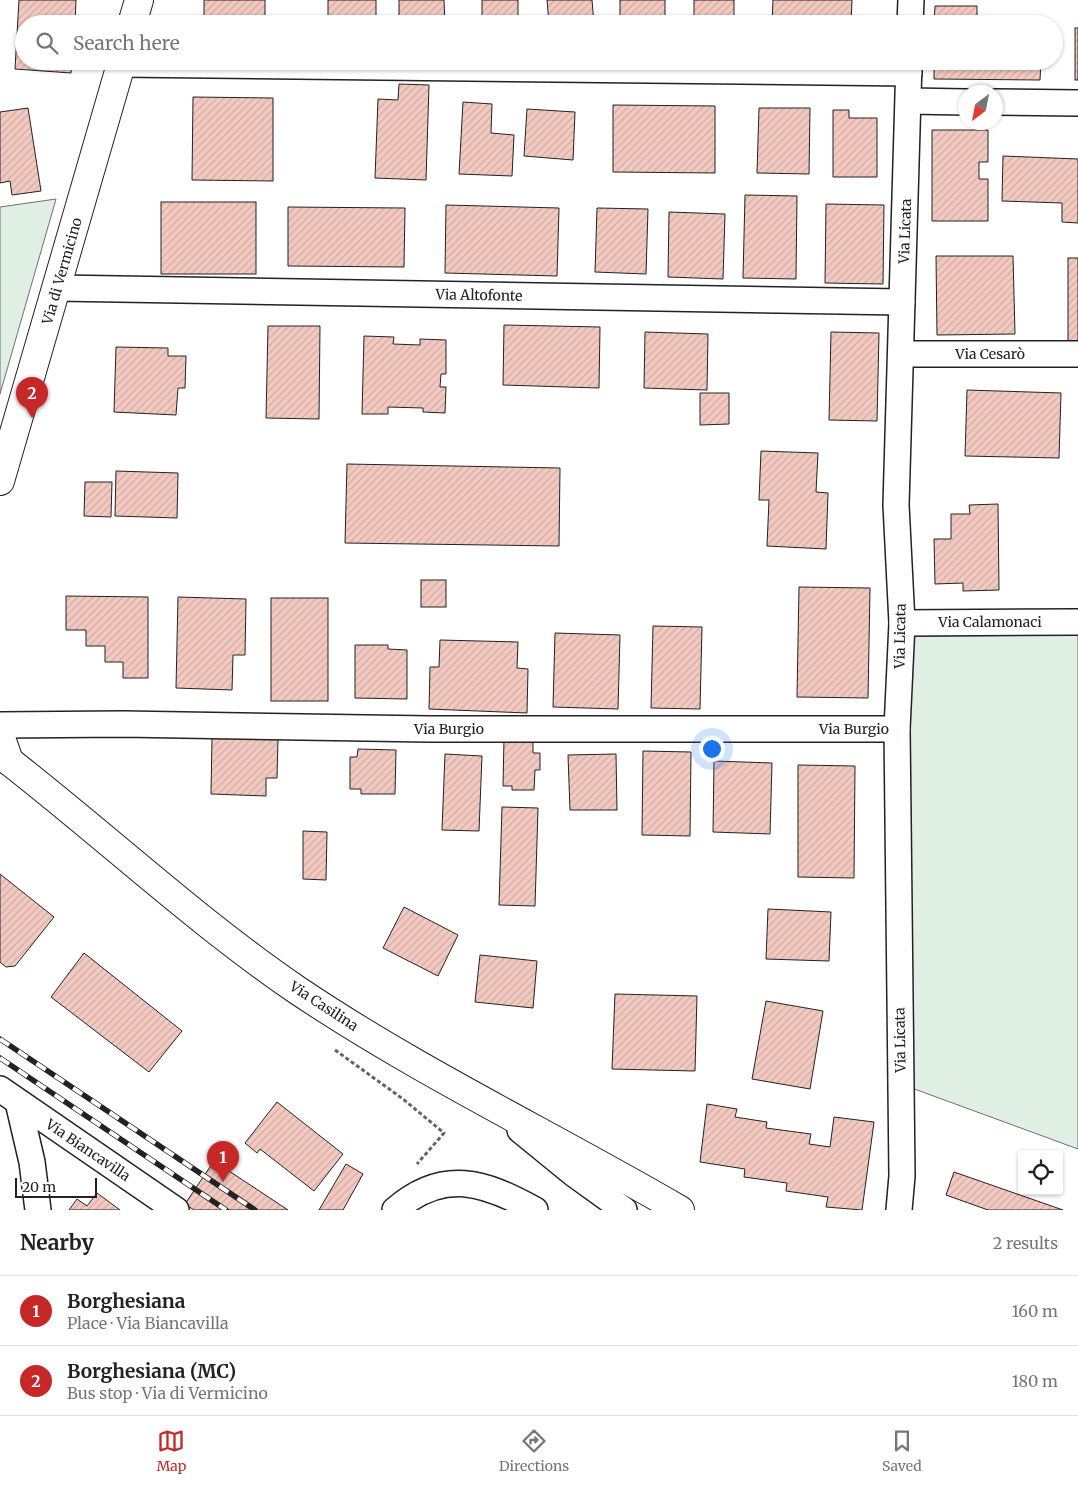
<!DOCTYPE html>
<html lang="en">
<head>
<meta charset="utf-8">
<style>
	:root { --surface:#fff; --page:#f2f2f2; --text:#222; --muted:#767676; --line:#e0e0e0; --accent:#c62828 }
	body { margin:0; font-family:Merriweather,serif; background:var(--page); color:var(--text) }
	.controls { position:absolute; right:15px; bottom:15px; display:grid; overflow:hidden; border-radius:5px; box-shadow:0 1px 4px #0004 }
	.controls button { width:45px; height:45px; display:grid; place-items:center; padding:0; border:0; border-bottom:1px solid var(--line); background:var(--surface); color:var(--text); font:25px sans-serif }
	.compass { position:absolute; left:958px; top:85px; width:45px; height:45px; border-radius:50%; background:var(--surface); box-shadow:0 1px 4px #0004; rotate:212deg }
	.scale { position:absolute; left:15px; bottom:12px; width:82px; box-sizing:border-box; padding-left:5px; border:2px solid #222; border-top:0; font-size:14px; line-height:18px; white-space:nowrap; color:#222; -webkit-text-stroke:4px #fff; paint-order:stroke }
	.you { position:absolute; left:711px; top:748px; width:18px; height:18px; margin:-12px; border:4px solid #fff; border-radius:50%; background:#1a73e8; box-shadow:0 0 0 8px #1a73e833 }
	.badge { display:grid; place-items:center; width:32px; height:32px; border-radius:50%; background:var(--accent); color:#fff; font-size:16px; font-weight:700 }
	.pin { position:absolute; translate:-50% -41px; filter:drop-shadow(0 1px 2px #0008) }
	.pin::after { content:''; position:absolute; top:26px; width:18px; height:15px; background:inherit; clip-path:polygon(0 0,100% 0,50% 100%) }
	.list { margin:0; padding:0; list-style:none }
	h2 { display:flex; justify-content:space-between; align-items:center; height:65px; margin:0; padding:0 20px; font-size:21px }
	h2 small { font-size:16px; font-weight:400; color:var(--muted) }
	.list li { display:grid; grid-template-columns:32px 1fr auto; gap:15px; align-items:center; box-sizing:border-box; height:70px; padding:0 20px; border-top:1px solid var(--line) }
	.list b { display:block; font-size:19px; white-space:nowrap }
	.list p { margin:0; font-size:16px; white-space:nowrap; color:var(--muted) }
	.list em { font-size:16px; font-style:normal; color:var(--muted) }
	.icon { flex:none; width:28px; height:28px; fill:none; stroke:currentColor; stroke-width:2; stroke-linecap:round; stroke-linejoin:round }
	.map { position:relative; flex:none; width:1078px; height:1210px; overflow:hidden }
	.search { position:absolute; background:var(--surface); box-shadow:0 1px 4px #0004; left:15px; right:15px; top:15px; height:55px; display:flex; align-items:center; gap:12px; box-sizing:border-box; padding:0 18px; border-radius:28px; color:var(--muted); font-size:19px }
	.sheet { height:205px; background:var(--surface) }
	nav { display:flex; justify-content:space-around; align-items:center; box-sizing:border-box; height:70px; border-top:1px solid var(--line); background:var(--surface); font-size:14px; color:var(--muted) }
	nav a { display:grid; justify-items:center; gap:2px }
	nav .on { color:var(--accent) }
	.map>svg:first-child { display:block }
	.green { fill:#e0efe3; stroke:#6f6f6f }
	.building { fill:url(#building-hatch); stroke:#222 }
	.lines { fill:none; stroke-linecap:round; stroke-linejoin:round }
	.minor-casing { stroke:#222; stroke-width:28 }
	.secondary-casing { stroke:#222; stroke-width:30 }
	.primary-casing { stroke:#222; stroke-width:30 }
	.path { stroke:#646464; stroke-width:3; stroke-dasharray:4 2.5; stroke-linecap:butt }
	.minor { stroke:#fff; stroke-width:25 }
	.secondary { stroke:#fff; stroke-width:28 }
	.primary { stroke:#fff; stroke-width:28 }
	.rail-casing { stroke:#222; stroke-width:5.5 }
	.rail { stroke:#fff; stroke-width:4; stroke-dasharray:11; stroke-linecap:butt }
	.labels { text-anchor:middle; dominant-baseline:central; stroke-width:4; stroke-linejoin:round; paint-order:stroke }
	.street-label { font-size:14px; fill:#222; stroke:#fff }
</style>
</head>
<body>
<div class="map">
<svg width="1078" height="1210" viewBox="0 0 1078 1210">
	<defs>
		<pattern id="building-hatch" width="6" height="6" patternUnits="userSpaceOnUse" patternTransform="scale(1.25)"><rect width="6" height="6" fill="#f3c9c0"/><path d="M-1 1l2-2M0 6l6-6M5 7l2-2" fill="none" stroke="#d0aca5"/></pattern>
	</defs>
	<rect width="100%" height="100%" fill="#fff"/>
	<g class="green">
		<path d="M56 199 0 394V207Z"/>
		<path d="M1078 635V1149L909 1087V643L915 636Z"/>
	</g>
	<g class="building">
		<path d="M19 0H76L75 24H24V61H72L71 73 15 69Z"/>
		<rect x="204" y="0" width="61" height="24"/>
		<rect x="328" y="0" width="48" height="24"/>
		<path d="M399 0H444L445 24H399Z"/>
		<rect x="482" y="0" width="36" height="24"/>
		<path d="M547 0H592L594 24H549Z"/>
		<rect x="620" y="0" width="45" height="24"/>
		<rect x="694" y="0" width="40" height="24"/>
		<path d="M773 0H852L851 24H772Z"/>
		<path d="M935 6H977V24H934Z"/>
		<rect x="1075" y="28" width="3" height="52"/>
		<path d="M934 61H1041L1040 80 934 79Z"/>
		<path d="M399 84 429 85 426 180 375 178 378 99 398 100Z"/>
		<path d="M193 97 273 98V181L192 180Z"/>
		<path d="M463 102 492 104 491 133 514 135 512 176 459 174Z"/>
		<path d="M613 105 715 106V173L613 172Z"/>
		<path d="M28 108 41 191 12 195 10 181 0 183V112Z"/>
		<path d="M759 108H810L809 174 757 173Z"/>
		<path d="M527 109 575 112 573 160 524 156Z"/>
		<path d="M833 110H849V118H877V177H833Z"/>
		<path d="M932 130H988V162H979V179H988V221H932Z"/>
		<path d="M1003 156 1078 159V223L1062 222V203L1002 201Z"/>
		<path d="M745 195 797 196 796 279 743 278Z"/>
		<rect x="161" y="202" width="95" height="72"/>
		<path d="M826 204 884 205 883 284 825 283Z"/>
		<path d="M446 205 559 208 557 276 445 273Z"/>
		<path d="M288 207 405 208 404 267 288 266Z"/>
		<path d="M597 208 648 209 646 274 595 272Z"/>
		<path d="M669 212 725 214 723 279 668 277Z"/>
		<path d="M936 256H1013L1015 334 937 335Z"/>
		<rect x="1068" y="258" width="10" height="87"/>
		<path d="M504 325 600 327 599 388 503 385Z"/>
		<path d="M268 326H320L319 419 266 418Z"/>
		<path d="M645 332 708 334 707 390 644 388Z"/>
		<path d="M831 332 879 333 877 421 829 420Z"/>
		<path d="M364 336 394 337 393 344 420 345V339L446 340V374H441L440 387H446L445 413 423 412V408L388 407V414H362Z"/>
		<path d="M116 347 168 348V356H186L185 388H178L176 415 114 412Z"/>
		<path d="M967 390 1061 393 1059 458 965 456Z"/>
		<path d="M700 393H729V424L700 425Z"/>
		<path d="M761 451 818 453 816 492 828 493 826 549 767 546 769 500H759Z"/>
		<path d="M347 464 560 468 559 546 345 543Z"/>
		<path d="M116 471 178 473 177 518 115 516Z"/>
		<path d="M85 482H112L111 517 84 516Z"/>
		<path d="M998 504 999 590 963 591V583L935 584 934 539H951V514H970L969 505Z"/>
		<rect x="421" y="580" width="25" height="27"/>
		<path d="M799 587 870 588 868 698 797 697Z"/>
		<path d="M66 596 148 597V678H123V662H105V646H86V630H66Z"/>
		<path d="M178 597 246 599 245 655H233L232 690 176 688Z"/>
		<rect x="271" y="598" width="57" height="103"/>
		<path d="M653 626 702 627 700 709 651 708Z"/>
		<path d="M555 633 620 635 618 709 553 707Z"/>
		<path d="M440 640 518 642 517 668 528 669 527 713 429 709 430 667H439Z"/>
		<path d="M355 645H388V649L407 650V699L355 698Z"/>
		<path d="M212 737 278 739 277 778H266V796L211 794Z"/>
		<path d="M504 739 533 740V753H540V770H535L534 790H512V786H503Z"/>
		<path d="M358 749 396 750 395 794H361V789H350V757H357Z"/>
		<path d="M643 751 691 752 690 836 642 835Z"/>
		<path d="M445 754 482 756 479 831 442 830Z"/>
		<path d="M616 754 617 810H570L568 755Z"/>
		<path d="M714 761 772 763 770 834 713 832Z"/>
		<path d="M798 765 855 766 854 878 798 877Z"/>
		<path d="M502 807 538 808 535 906 499 905Z"/>
		<path d="M303 831 327 832 326 880 303 879Z"/>
		<path d="M0 874 54 917 15 966 6 967 0 962Z"/>
		<path d="M404 907 458 935 438 976 383 948Z"/>
		<path d="M768 909 831 912 829 961 766 959Z"/>
		<path d="M84 953 182 1031 149 1072 51 997Z"/>
		<path d="M480 955 537 961 533 1008 475 1002Z"/>
		<path d="M615 994 697 996 695 1071 612 1069Z"/>
		<path d="M766 1001 823 1011 810 1089 752 1079Z"/>
		<path d="M277 1102 343 1154 314 1191 260 1149 257 1153 245 1143Z"/>
		<path d="M707 1104 737 1109 735 1117 767 1122 766 1128 811 1134 809 1144 830 1147 834 1117 874 1122 862 1210 826 1207 828 1197 786 1191 787 1183 744 1177 745 1169 700 1162Z"/>
		<path d="M214 1161 288 1210H194L185 1204Z"/>
		<path d="M346 1164 363 1174 343 1210H319Z"/>
		<path d="M954 1172 1063 1210H988L946 1195Z"/>
		<path d="M97 1193 120 1210H69L77 1199 87 1206Z"/>
	</g>
	<g class="lines">
		<g class="minor-casing">
			<g id="minor">
				<path d="M910 24 911 0"/>
				<path d="M121 64 909 73"/>
				<path d="M909 101 966 102"/>
				<path d="M996 102 1078 103"/>
				<path d="M57 288 902 302"/>
				<path d="M902 354H1078"/>
				<path d="M902 623 1078 622"/>
				<path d="M0 725 123 724 429 729H897"/>
				<path d="M0 1089 176 1210"/>
				<path d="M18 1102 32 1162 38 1210"/>
				<path d="M520 1130 574 1174 624 1210"/>
				<path d="M395 1210C443 1168 485 1182 535 1210"/>
				<path d="M899 1210 902 1176 897 729 902 623 896 505 909 61"/>
			</g>
		</g>
		<g class="secondary-casing">
			<g id="secondary">
				<path d="M132 24 139 0"/>
				<path d="M0 481 122 61"/>
				<path d="M0 735 9 761"/>
			</g>
		</g>
		<g class="primary-casing">
			<path id="primary" d="M0 754C100 831 193 919 297 990 419 1072 553 1136 680 1210"/>
		</g>
		<path class="path" d="M335 1050 403 1099 444 1133 417 1164"/>
		<use href="#minor" class="minor"/>
		<use href="#secondary" class="secondary"/>
		<use href="#primary" class="primary"/>
		<g class="rail-casing">
			<g id="rail">
				<path d="M0 1039 255 1210"/>
				<path d="M0 1058 226 1210"/>
			</g>
		</g>
		<use href="#rail" class="rail"/>
	</g>
	<g class="labels">
		<g class="street-label">
			<text transform="translate(905 231) rotate(-88)">Via Licata</text>
			<text transform="translate(62 271) rotate(-74)">Via di Vermicino</text>
			<text transform="translate(479 295) rotate(1)">Via Altofonte</text>
			<text x="990" y="354">Via Cesarò</text>
			<text x="990" y="622">Via Calamonaci</text>
			<text transform="translate(900 636) rotate(-89)">Via Licata</text>
			<text x="449" y="729">Via Burgio</text>
			<text x="854" y="729">Via Burgio</text>
			<text transform="translate(324 1006) rotate(33)">Via Casilina</text>
			<text transform="translate(900 1040) rotate(-91)">Via Licata</text>
			<text transform="translate(88 1150) rotate(34)">Via Biancavilla</text>
		</g>
	</g>
</svg>
<div class="controls">
<button><svg class="icon" aria-label="locate" viewBox="0 0 24 24"><circle cx="12" cy="12" r="6"/><path d="M12 2v4M12 18v4M2 12h4M18 12h4"/></svg></button>
</div>
<svg class="compass" viewBox="-18 -18 36 36"><path d="M0-13l5 13h-10z" fill="#e53935"/><path d="M0 13l5-13h-10z" fill="#767676"/></svg>
<div class="scale">20 m</div>
<div class="you"></div>
<div class="pin badge" style="left:223px;top:1182px">1</div>
<div class="pin badge" style="left:32px;top:418px">2</div>
<div class="search"><svg class="icon" aria-label="search" viewBox="0 0 24 24"><circle cx="10" cy="10" r="6"/><path d="M15 15l6 6"/></svg>Search here</div>
</div>
<section class="sheet">
<h2>Nearby<small>2 results</small></h2>
<ul class="list">
<li><span class="badge">1</span><div><b>Borghesiana</b><p>Place · Via Biancavilla</p></div><em>160 m</em></li>
<li><span class="badge">2</span><div><b>Borghesiana (MC)</b><p>Bus stop · Via di Vermicino</p></div><em>180 m</em></li>
</ul>
</section>
<nav>
<a class="on"><svg class="icon" aria-label="map" viewBox="0 0 24 24"><path d="M3 6l6-2 6 2 6-2v14l-6 2-6-2-6 2zM9 4v14M15 6v14"/></svg>Map</a>
<a><svg class="icon" aria-label="directions" viewBox="0 0 24 24"><path d="M12 3l9 9-9 9-9-9zM9 14v-3h6M13 9l2 2-2 2"/></svg>Directions</a>
<a><svg class="icon" aria-label="saved" viewBox="0 0 24 24"><path d="M7 4h10v16l-5-4-5 4z"/></svg>Saved</a>
</nav>
</body>
</html>
